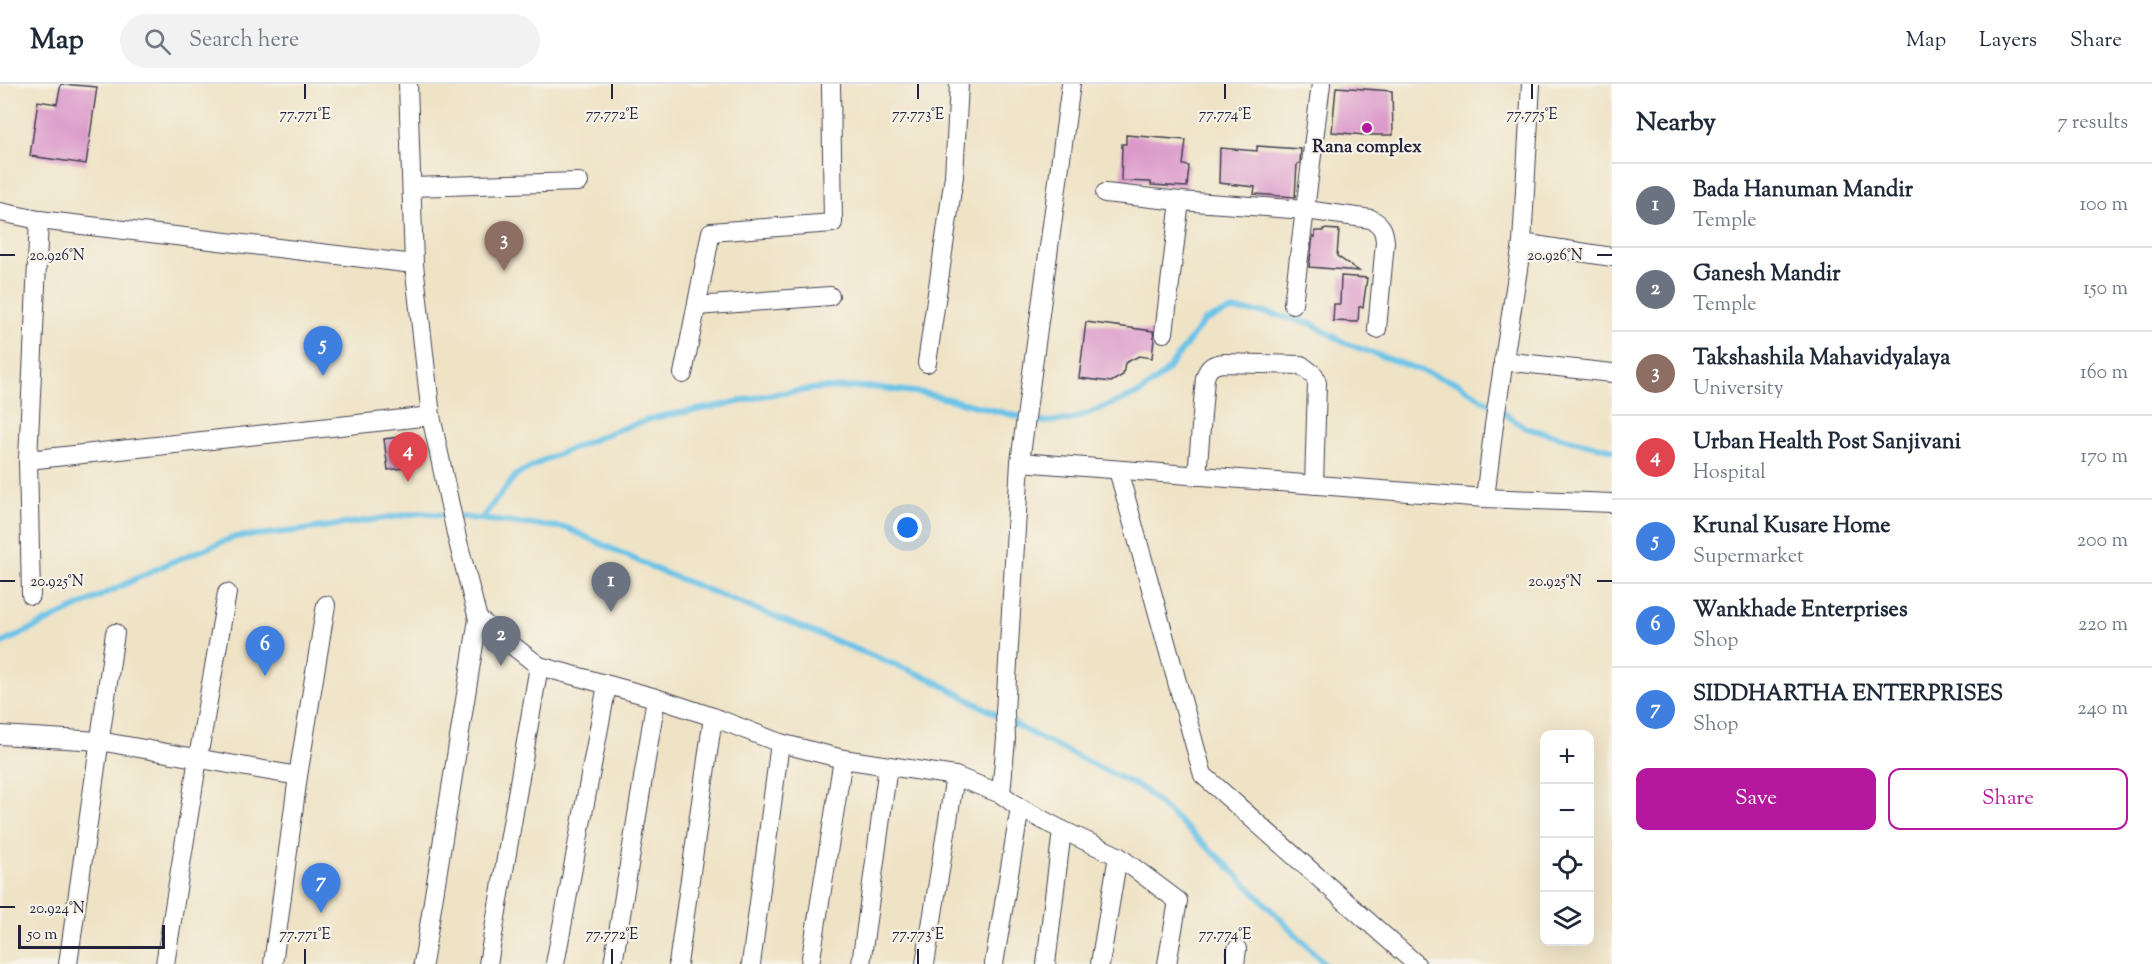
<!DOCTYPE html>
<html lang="en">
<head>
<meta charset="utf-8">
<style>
	:root { --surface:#fff; --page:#f2f2f3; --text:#1f2937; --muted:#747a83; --line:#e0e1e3; --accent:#b5179e }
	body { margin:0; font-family:"Sorts Mill Goudy",serif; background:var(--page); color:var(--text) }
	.controls { position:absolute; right:18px; bottom:18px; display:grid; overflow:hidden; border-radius:12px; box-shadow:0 6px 24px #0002 }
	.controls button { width:54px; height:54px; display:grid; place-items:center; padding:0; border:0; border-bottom:2px solid var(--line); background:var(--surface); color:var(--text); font:30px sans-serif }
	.scale { position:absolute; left:18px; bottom:15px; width:147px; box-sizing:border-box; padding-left:6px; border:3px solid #22223b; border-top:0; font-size:16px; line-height:21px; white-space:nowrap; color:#22223b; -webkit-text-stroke:4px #f7f3e8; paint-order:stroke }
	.you { position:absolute; left:908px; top:444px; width:21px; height:21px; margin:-15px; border:4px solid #fff; border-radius:50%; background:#1a73e8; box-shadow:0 0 0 9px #1a73e833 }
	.badge { display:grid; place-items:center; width:39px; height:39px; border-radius:50%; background:var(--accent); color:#fff; font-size:20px; font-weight:700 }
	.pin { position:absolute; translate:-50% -50px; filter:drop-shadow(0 2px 3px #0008) }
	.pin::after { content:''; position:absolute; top:32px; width:21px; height:18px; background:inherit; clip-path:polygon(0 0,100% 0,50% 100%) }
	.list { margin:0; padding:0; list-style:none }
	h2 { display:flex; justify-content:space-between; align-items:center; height:78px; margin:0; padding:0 24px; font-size:26px }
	h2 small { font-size:20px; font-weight:400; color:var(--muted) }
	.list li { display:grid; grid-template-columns:39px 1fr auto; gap:18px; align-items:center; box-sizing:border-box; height:84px; padding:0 24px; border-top:2px solid var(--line) }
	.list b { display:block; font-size:22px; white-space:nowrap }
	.list p { margin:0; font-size:20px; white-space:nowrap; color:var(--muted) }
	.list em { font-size:20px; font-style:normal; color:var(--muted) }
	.actions { display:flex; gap:12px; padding:18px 24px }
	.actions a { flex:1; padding:14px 0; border:2px solid var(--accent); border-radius:12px; text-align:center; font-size:21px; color:var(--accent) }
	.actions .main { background:var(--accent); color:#fff }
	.icon { flex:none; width:33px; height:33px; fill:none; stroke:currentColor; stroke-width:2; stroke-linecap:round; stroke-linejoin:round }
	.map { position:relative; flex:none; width:1612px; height:880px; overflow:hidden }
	header { display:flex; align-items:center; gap:36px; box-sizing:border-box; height:84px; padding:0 30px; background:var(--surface); border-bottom:2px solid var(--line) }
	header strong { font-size:28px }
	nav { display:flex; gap:33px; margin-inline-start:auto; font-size:21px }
	.search { width:420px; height:54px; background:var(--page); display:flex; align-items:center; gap:15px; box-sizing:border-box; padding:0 21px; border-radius:33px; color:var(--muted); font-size:22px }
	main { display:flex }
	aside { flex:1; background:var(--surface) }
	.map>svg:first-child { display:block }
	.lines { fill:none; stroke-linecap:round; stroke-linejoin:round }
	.stream { stroke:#69c2e7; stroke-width:6 }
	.building { fill:#dc9acb }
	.street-casing { stroke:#413f50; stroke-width:20 }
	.street { stroke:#fff; stroke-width:18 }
	.ticks { fill:none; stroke:#22223b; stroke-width:2 }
	.poi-dot { fill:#b5179e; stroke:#f7f3e8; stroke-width:2 }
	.labels { text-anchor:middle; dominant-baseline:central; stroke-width:4.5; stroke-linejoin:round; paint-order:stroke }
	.poi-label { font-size:18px; font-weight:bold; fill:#22223b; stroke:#f7f3e8 }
	.ticks-label { font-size:15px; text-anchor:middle; fill:#22223b; stroke:#f7f3e8; stroke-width:4.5; stroke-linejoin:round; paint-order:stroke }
</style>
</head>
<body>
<header>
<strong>Map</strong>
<div class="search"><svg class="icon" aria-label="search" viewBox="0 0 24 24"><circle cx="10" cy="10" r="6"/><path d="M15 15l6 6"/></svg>Search here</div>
<nav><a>Map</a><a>Layers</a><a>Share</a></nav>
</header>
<main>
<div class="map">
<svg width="1612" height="880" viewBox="0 0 1612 880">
	<rect width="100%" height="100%" fill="#f7f3e8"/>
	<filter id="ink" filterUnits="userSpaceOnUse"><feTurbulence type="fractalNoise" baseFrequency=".0167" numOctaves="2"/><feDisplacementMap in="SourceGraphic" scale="12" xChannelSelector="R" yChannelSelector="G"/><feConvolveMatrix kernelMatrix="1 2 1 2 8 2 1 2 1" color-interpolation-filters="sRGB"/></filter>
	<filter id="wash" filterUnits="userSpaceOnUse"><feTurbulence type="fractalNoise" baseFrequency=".008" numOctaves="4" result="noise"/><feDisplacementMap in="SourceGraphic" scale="24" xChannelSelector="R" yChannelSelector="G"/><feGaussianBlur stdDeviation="1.35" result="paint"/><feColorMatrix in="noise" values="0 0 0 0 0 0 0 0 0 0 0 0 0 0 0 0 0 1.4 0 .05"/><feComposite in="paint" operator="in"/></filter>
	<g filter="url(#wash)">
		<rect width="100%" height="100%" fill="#efe3c6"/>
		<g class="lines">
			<g class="stream">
				<path d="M481 435 516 391 544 376 614 347 657 333 724 321 767 311 821 304 870 303 923 309 1042 338 1070 336 1140 309 1165 289 1204 237 1232 226 1268 229 1312 240 1345 259 1459 300 1526 344 1612 366"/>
				<path d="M0 560 169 479 235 453 295 447 420 429 567 444 660 487 931 595 1038 653 1143 705 1226 780 1325 880"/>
			</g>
		</g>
		<g id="blocks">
			<g class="building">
				<path d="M61 0 97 3 86 80 30 72 38 17 57 20Z"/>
				<path d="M1336 3 1392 7 1393 51H1365L1332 48Z"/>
				<path d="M1126 51 1186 56 1183 81 1189 82 1187 103 1151 101V98L1121 97 1122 60H1126Z"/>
				<path d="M1257 62 1301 65 1300 79 1297 80 1295 113 1254 110 1255 103 1219 99 1220 64 1257 67Z"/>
				<path d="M1323 145 1339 146 1337 172 1359 187 1309 183 1313 152 1315 153V147H1323Z"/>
				<path d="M1341 192 1367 194 1363 223H1359L1358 238 1333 237 1334 220H1340Z"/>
				<path d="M1086 238 1153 247 1154 255 1152 274 1139 272 1125 279 1123 291 1111 298 1079 294Z"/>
				<path d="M416 351 419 382 388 386 384 355Z"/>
			</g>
		</g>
	</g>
	<g filter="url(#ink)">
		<use href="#blocks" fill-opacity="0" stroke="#413f50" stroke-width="1.5"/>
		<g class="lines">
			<g class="street-casing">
				<g id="street">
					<path d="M408 0 414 180 431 332 457 454 478 535 423 880"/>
					<path d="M412 103 579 98"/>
					<path d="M1105 109 1180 117"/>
					<path d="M0 128 39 136 414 180"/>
					<path d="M1522 159 1612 173"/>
					<path d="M1293 220 1321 0"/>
					<path d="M697 222 830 212"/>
					<path d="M1164 249 1180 117 1306 126 1371 135C1382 141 1384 146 1385 158L1377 245"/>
					<path d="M1503 277 1612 289"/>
					<path d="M927 279 954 92 959 0"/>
					<path d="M683 290 711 148 833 139 831 0"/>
					<path d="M28 376 431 332"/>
					<path d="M1020 378 1485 414 1612 419"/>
					<path d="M1118 386 1203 691 1416 880"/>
					<path d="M1197 392 1205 294C1208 283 1213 280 1224 279L1301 281 1314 291 1317 299 1314 401"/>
					<path d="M1485 414 1494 341 1522 159 1531 0"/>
					<path d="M31 511 28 376 39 136"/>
					<path d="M478 535 539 582 656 614 713 633 780 659 843 675 955 692 1001 710 1020 724 1062 746 1118 772 1178 817 1167 880"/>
					<path d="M0 651 99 657 298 692"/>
					<path d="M1001 710 1006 655 1005 628 1020 378 1071 0"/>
					<path d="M68 880 115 549"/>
					<path d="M165 880 198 674 227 509"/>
					<path d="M273 880 298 692 326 521"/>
					<path d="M488 880 539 582"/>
					<path d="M555 880 607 601"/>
					<path d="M613 880 656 614"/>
					<path d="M678 880 713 633"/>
					<path d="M751 880 780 659"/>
					<path d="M810 880 843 675"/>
					<path d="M861 880 888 682"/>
					<path d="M925 880 955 692"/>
					<path d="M994 880 1020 724"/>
					<path d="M1046 880 1062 746"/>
					<path d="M1100 880 1118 772"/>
					<path d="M1235 880 1237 865"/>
				</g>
			</g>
			<use href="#street" class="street"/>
		</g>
	</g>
	<path class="ticks" d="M305 0V15M612 0V15M918 0V15M1225 0V15M1532 0V15M0 171H15M1597 171H1612M0 497H15M1597 497H1612M0 823H15M305 865V880M612 865V880M918 865V880M1225 865V880"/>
	<circle class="poi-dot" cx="1367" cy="44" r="6"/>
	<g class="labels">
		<g class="poi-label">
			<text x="1367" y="64">Rana complex</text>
		</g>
	</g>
	<g class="ticks-label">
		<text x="305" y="35">77.771°E</text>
		<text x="612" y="35">77.772°E</text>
		<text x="918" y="35">77.773°E</text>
		<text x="1225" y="35">77.774°E</text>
		<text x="1532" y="35">77.775°E</text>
		<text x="57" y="176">20.926°N</text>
		<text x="1555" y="176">20.926°N</text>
		<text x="57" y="502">20.925°N</text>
		<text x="1555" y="502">20.925°N</text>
		<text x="57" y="829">20.924°N</text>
		<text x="305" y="855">77.771°E</text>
		<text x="612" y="855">77.772°E</text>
		<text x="918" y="855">77.773°E</text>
		<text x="1225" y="855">77.774°E</text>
	</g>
</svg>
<div class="controls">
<button>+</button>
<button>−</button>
<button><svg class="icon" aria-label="locate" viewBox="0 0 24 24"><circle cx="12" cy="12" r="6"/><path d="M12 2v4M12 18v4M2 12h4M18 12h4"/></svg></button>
<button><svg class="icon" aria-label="layers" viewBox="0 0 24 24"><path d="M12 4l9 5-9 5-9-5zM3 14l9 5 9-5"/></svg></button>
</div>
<div class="scale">50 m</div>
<div class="you"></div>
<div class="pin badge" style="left:611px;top:528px;background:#6b7280">1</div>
<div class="pin badge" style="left:501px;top:582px;background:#6b7280">2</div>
<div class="pin badge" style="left:504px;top:187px;background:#8d6e63">3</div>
<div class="pin badge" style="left:408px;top:398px;background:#e0444e">4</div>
<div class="pin badge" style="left:323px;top:292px;background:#3f7fe0">5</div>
<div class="pin badge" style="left:265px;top:592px;background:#3f7fe0">6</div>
<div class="pin badge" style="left:321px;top:829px;background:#3f7fe0">7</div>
</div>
<aside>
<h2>Nearby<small>7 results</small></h2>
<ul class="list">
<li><span class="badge" style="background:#6b7280">1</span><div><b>Bada Hanuman Mandir</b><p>Temple</p></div><em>100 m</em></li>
<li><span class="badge" style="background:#6b7280">2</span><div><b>Ganesh Mandir</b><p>Temple</p></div><em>150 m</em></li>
<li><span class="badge" style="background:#8d6e63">3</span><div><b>Takshashila Mahavidyalaya</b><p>University</p></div><em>160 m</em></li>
<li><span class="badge" style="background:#e0444e">4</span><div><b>Urban Health Post Sanjivani</b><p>Hospital</p></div><em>170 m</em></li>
<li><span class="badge" style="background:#3f7fe0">5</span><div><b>Krunal Kusare Home</b><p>Supermarket</p></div><em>200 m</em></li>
<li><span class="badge" style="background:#3f7fe0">6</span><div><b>Wankhade Enterprises</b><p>Shop</p></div><em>220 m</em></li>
<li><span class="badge" style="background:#3f7fe0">7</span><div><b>SIDDHARTHA ENTERPRISES</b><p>Shop</p></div><em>240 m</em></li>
</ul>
<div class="actions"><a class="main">Save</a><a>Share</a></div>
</aside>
</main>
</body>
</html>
